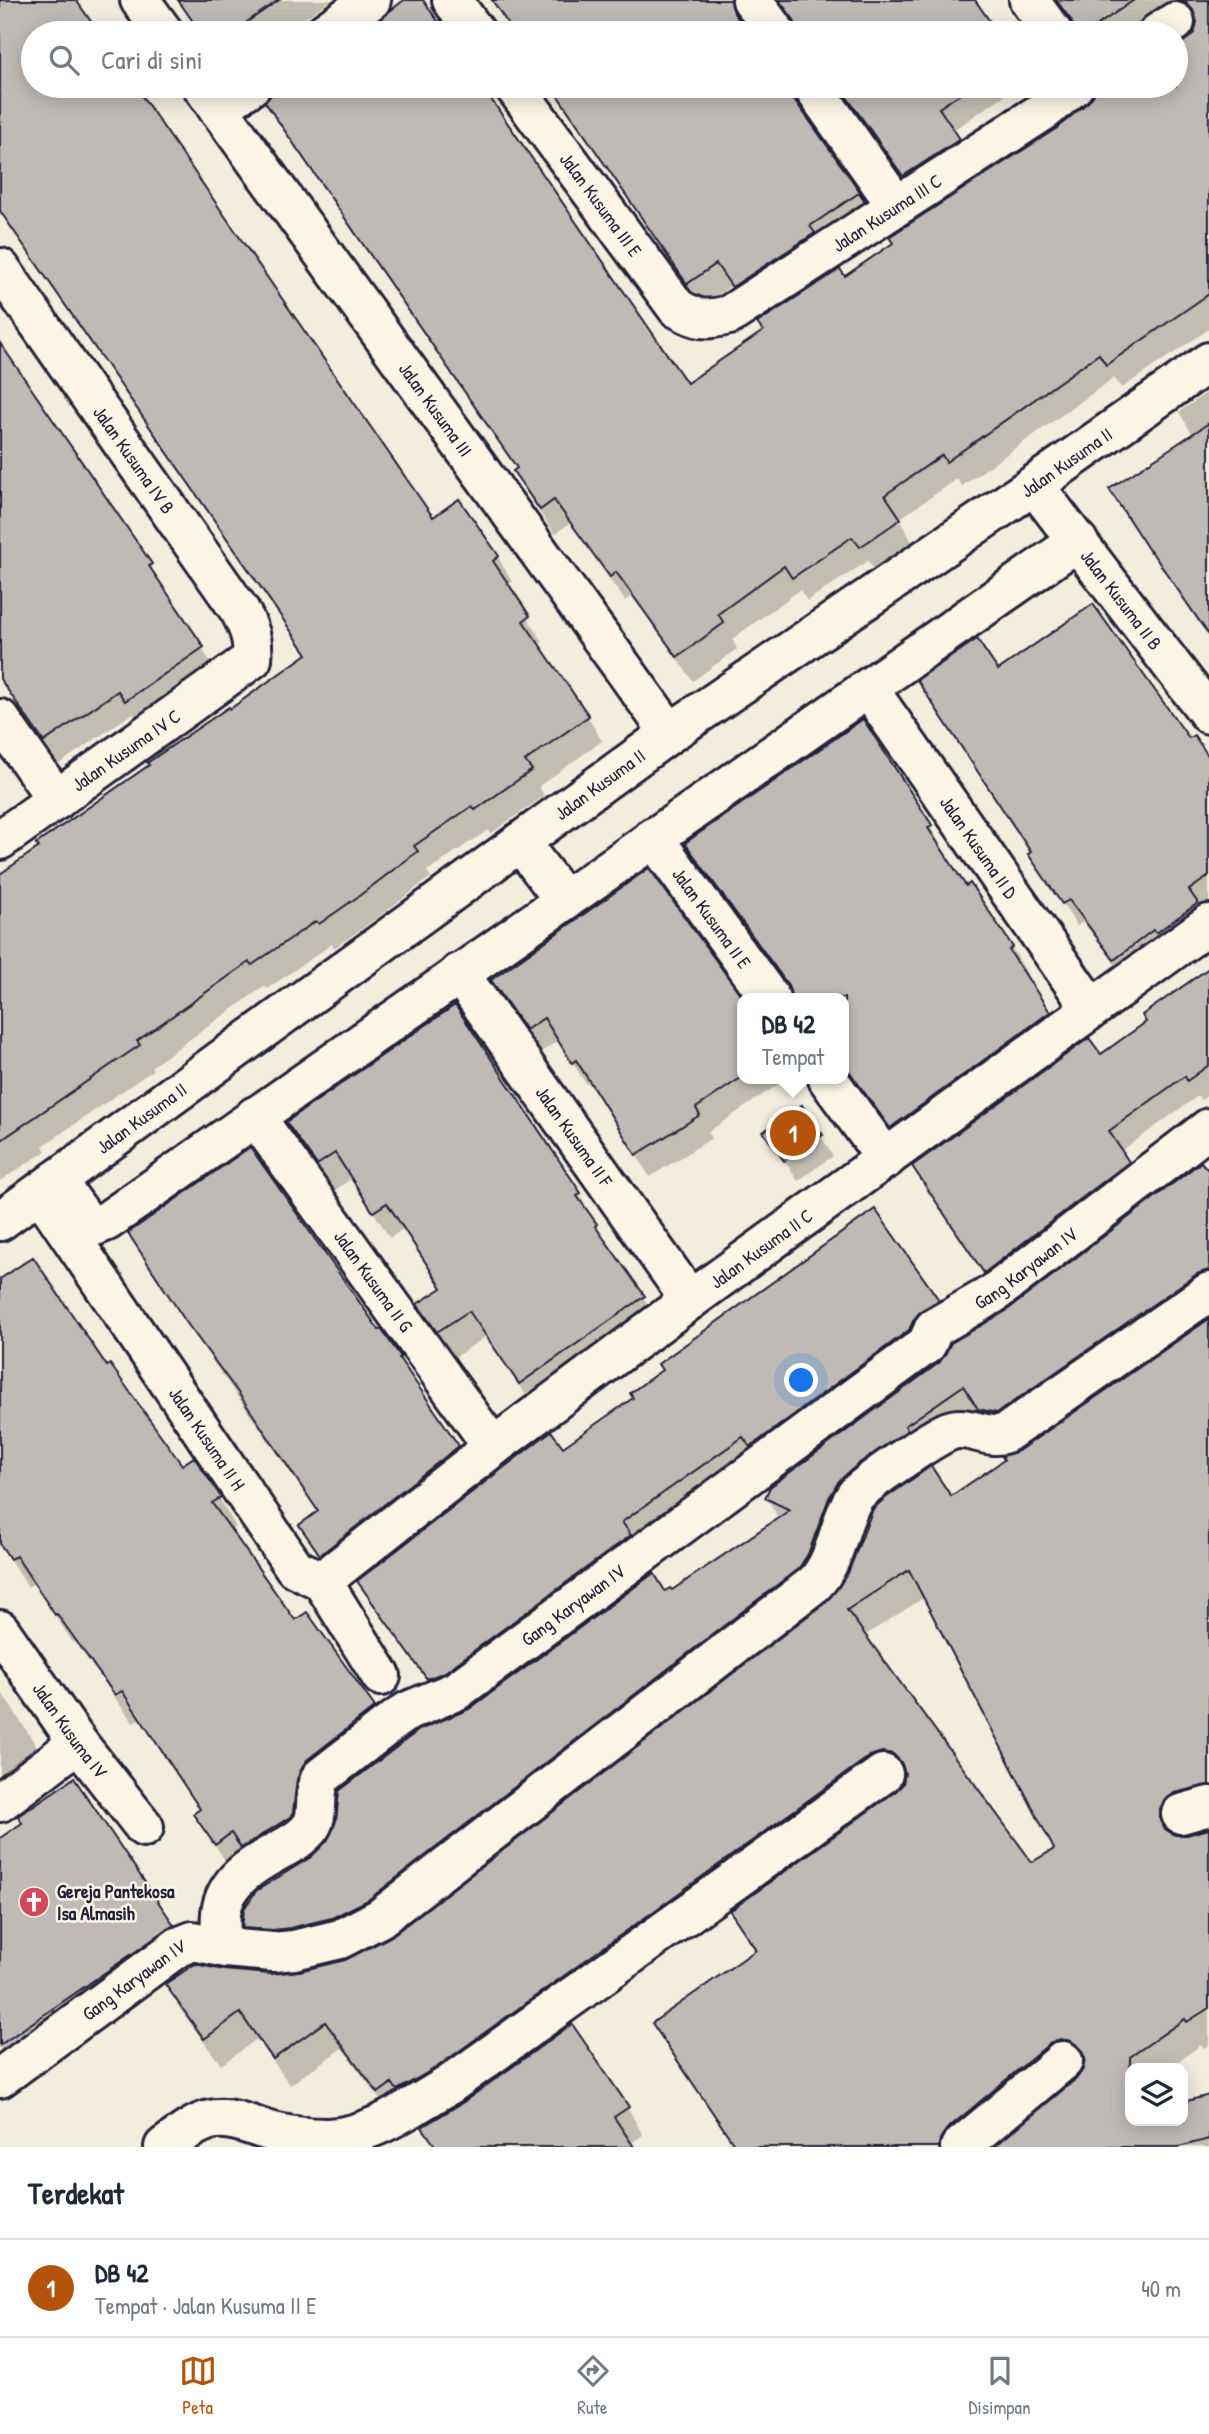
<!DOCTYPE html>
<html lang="id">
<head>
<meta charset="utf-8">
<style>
	:root { --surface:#fff; --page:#f2f2f3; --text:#1f2937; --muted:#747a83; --line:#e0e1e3; --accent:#b45309 }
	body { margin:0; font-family:"Patrick Hand",sans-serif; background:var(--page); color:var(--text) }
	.controls { position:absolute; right:21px; bottom:21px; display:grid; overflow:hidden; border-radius:14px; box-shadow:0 4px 18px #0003 }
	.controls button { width:63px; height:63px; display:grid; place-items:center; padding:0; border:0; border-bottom:2px solid var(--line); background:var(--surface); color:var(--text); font:35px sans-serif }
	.you { position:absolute; left:802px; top:1381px; width:24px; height:24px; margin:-18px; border:5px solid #fff; border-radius:50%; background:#1a73e8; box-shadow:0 0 0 10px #1a73e833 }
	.badge { display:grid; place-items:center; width:46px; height:46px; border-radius:50%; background:var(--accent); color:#fff; font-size:23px; font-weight:700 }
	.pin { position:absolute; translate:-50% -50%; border:4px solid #fff; box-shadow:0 2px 7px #0006 }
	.popup { position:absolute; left:737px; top:993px; width:112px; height:91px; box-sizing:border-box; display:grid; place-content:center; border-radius:14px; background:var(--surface); filter:drop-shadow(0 2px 5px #0005); font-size:23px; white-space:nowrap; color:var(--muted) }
	.popup b { font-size:26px; color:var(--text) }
	.popup::after { content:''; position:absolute; left:50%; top:100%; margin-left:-14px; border:14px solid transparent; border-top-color:var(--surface) }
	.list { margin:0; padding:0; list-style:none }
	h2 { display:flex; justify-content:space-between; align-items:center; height:91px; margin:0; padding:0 28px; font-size:30px }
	h2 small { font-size:23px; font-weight:400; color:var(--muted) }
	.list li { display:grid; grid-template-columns:46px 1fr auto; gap:21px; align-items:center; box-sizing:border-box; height:98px; padding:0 28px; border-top:2px solid var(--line) }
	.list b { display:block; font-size:26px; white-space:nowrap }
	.list p { margin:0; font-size:23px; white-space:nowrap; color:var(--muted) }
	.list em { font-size:23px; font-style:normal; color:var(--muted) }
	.icon { flex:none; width:38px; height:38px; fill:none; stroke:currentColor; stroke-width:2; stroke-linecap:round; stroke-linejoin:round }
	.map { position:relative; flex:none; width:1209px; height:2147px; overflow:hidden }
	.search { position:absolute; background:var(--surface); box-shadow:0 4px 18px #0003; left:21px; right:21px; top:21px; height:77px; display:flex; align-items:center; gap:18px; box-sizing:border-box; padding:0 24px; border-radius:38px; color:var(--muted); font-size:26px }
	.sheet { height:189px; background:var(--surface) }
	nav { display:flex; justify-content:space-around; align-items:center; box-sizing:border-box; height:98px; border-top:2px solid var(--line); background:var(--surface); font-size:19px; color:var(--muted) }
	nav a { display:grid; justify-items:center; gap:4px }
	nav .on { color:var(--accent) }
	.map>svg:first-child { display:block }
	.shadow { fill:#0003; fill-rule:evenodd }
	.building { fill:#bfbab6; stroke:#22223b; stroke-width:2; fill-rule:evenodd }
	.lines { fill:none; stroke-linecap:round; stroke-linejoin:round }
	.minor-casing { stroke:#22223b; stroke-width:44 }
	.minor { stroke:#fcf5e5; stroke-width:38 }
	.labels { text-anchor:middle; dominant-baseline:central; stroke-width:5; stroke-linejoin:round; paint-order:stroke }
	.street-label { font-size:19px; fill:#22223b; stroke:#fcf5e5 }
	.poi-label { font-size:19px; font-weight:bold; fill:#22223b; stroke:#fcf5e5; text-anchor:start }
</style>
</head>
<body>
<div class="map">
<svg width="1209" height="2147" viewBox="0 0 1209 2147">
	<rect width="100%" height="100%" fill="#f3edde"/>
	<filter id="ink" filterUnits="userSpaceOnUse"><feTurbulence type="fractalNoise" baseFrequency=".0143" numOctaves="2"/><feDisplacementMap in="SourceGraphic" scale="14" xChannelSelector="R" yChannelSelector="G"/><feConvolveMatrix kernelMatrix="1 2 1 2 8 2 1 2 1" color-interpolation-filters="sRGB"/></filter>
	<g filter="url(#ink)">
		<g class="shadow">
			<path d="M0 0H74L97 33H33V86H133L432 520 459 501 498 557 512 582 507 585 543 642 538 645 588 717 602 741 539 786 544 796 490 834 488 830 427 871 431 877 373 921 334 948 332 944 267 989 265 986 151 1067 153 1070 43 1146 46 1151 0 1181V876L307 656 0 212Z"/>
			<path d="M178 0H331L283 33H200Z"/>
			<path d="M491 0H973L996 33H799V30L785 10 776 3 744 15 743 27 747 33H514Z"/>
			<path d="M1051 0H1209V329L1122 388 1114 378 962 486 957 479 899 519 914 545 875 571 868 561 807 601 800 590 732 639 737 649 693 681 632 596 625 601 570 523 555 534 529 497 515 472 517 470 282 128 267 103 273 95 275 86H480L687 385 844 279 1058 130 1096 95 1098 86H1176V50L1188 42 1196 33 1197 26 1190 25 1170 33H1077L1063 12Z"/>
			<path d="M550 86H1018L952 131 972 163 917 198 845 96 836 89 804 101 803 114 873 215 746 309 731 286 702 306Z"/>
			<path d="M0 346 150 565 216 671 140 723 133 713 59 764 0 679Z"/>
			<path d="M1209 391V638L1125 513 1193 435 1179 412Z"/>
			<path d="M998 672 1189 741 1209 760V909L1129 982 1083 922 1077 926 933 704Z"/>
			<path d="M907 787 946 854 943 856 1012 948 1028 975 1025 977 1065 1040 907 1154 844 1070V998H795L703 871 687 844Z"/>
			<path d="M1209 969V1094L1201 1100 1198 1096 1120 1152 1139 1184 997 1293 914 1167 1101 1057 1148 1023Z"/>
			<path d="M493 981 742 999V1079H778L780 1083 708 1132 712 1138 650 1177 591 1082 586 1084 559 1040 541 1052Z"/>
			<path d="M289 1123 579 1194 610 1250 643 1297 659 1323 536 1409 485 1337 454 1358 420 1305 443 1289 403 1229 390 1238 352 1178 334 1191 304 1149Z"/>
			<path d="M765 1132 821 1136 833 1156 798 1181Z"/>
			<path d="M1209 1174V1303L995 1436 980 1412 919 1453 873 1491 823 1582 384 1926 260 1954 244 1927 312 1858 470 1710 664 1594 672 1593 779 1519 767 1498 1007 1313Z"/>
			<path d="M142 1254 378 1333 381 1331 469 1467 333 1574 301 1525 319 1513 200 1343Z"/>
			<path d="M0 1281 107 1369 182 1467 219 1498 236 1527 230 1531 295 1623 336 1655 374 1708 391 1737 232 1872 196 1815 201 1811 140 1718 133 1723 75 1642 73 1643 34 1583 28 1587 0 1545Z"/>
			<path d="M937 1301 949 1322 441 1699 371 1603 359 1582 562 1449ZM632 1532V1536L439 1678 437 1676Z"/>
			<path d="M1209 1321V1815L1181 1826 1175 1837H1187L1209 1830V2045L1204 2048 1201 2045 1168 2068H1130V2121H1183V2104L1209 2097V2147H997L1079 2078 1086 2067 1075 2066 974 2147H723L732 2141 670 2051 655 2024 757 1952 732 1911 897 1793 905 1780 898 1779 394 2119 342 2048 290 2085 257 2039 221 2065 182 2012 167 1985 224 1971 271 1976 297 1973 346 1962 391 1939 829 1603 950 1498ZM925 1597 1056 1849 1032 1864 864 1636Z"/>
			<path d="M0 1690 44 1757 0 1787Z"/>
			<path d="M0 1840 172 1926 191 1959 0 2093Z"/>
			<path d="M628 2108 643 2135 630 2144 632 2147H436L424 2127Z"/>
		</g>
		<g class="building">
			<path d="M0 0H76L99 33H33V86H135L433 517 459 499 499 556 493 561 530 616 523 621 589 716 525 761 532 770 475 810 472 806 414 846 418 851 359 896 319 924 316 921 252 965 249 962 137 1041 140 1045 0 1141V874L39 847 36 844 149 765 147 763 229 707 230 709 307 654 0 211Z"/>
			<path d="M178 0H279L231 33H201Z"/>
			<path d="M404 0H423L446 33H362Z"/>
			<path d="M492 0H731L734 13 749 33H514Z"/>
			<path d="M779 0H975L998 33H797L794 20Z"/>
			<path d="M1056 0H1134L1086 33H1075L1071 20Z"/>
			<path d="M1176 0H1209V294L1106 365 1099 354 946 462 942 455 885 495 901 519 860 547 852 537 792 578 784 566 718 614 724 623 677 657 616 572 610 577 554 500 540 510 513 471 517 468 265 102 271 95 273 86H482L687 383 763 331 757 323 840 269 845 276 893 243 889 237 1057 128 1088 102 1094 94 1095 86H1176V48L1194 33 1197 22 1193 10 1186 3Z"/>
			<path d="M551 86H791L794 99 866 200 864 201 859 193 810 226 815 233 732 287 716 264 687 284Z"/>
			<path d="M839 86H972L939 108 960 139 903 176Z"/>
			<path d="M0 343 152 564 149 566 204 647 125 701 118 691 44 742 0 679Z"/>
			<path d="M1209 423V635L1151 551 1150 552 1109 489Z"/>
			<path d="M1093 604 1189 738 1194 735 1209 757V876L1189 890 1198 903 1156 933 1153 930 1114 960 1069 900 1062 904 1028 854 1031 852 917 680 977 639 998 670Z"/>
			<path d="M863 719 932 825 928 828 966 886 970 883 1013 947 1009 950 1050 1012 890 1128 844 1064V998H791L788 985 685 843Z"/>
			<path d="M649 868 743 998 742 1077 696 1108 700 1115 636 1155 576 1060 572 1063 544 1018 526 1030 491 980Z"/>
			<path d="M1209 968V1065L1187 1081 1185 1076 1109 1131 1129 1162 984 1273 912 1166 1089 1038 1101 1054 1146 1022 1142 1015Z"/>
			<path d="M455 1005 581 1193 577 1196 597 1224 595 1226 645 1296 519 1384 469 1311 437 1332 417 1304 442 1288 387 1203 373 1212 335 1153 317 1165 286 1122Z"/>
			<path d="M802 1105 823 1135 784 1161 763 1132Z"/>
			<path d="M250 1147 379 1330 381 1329 401 1357 399 1358 459 1446 320 1555 299 1525 318 1511 239 1394 186 1322 128 1233Z"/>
			<path d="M1201 1162 1209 1171V1270L1197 1274 997 1413 978 1409 963 1386 905 1426 908 1430 858 1464 839 1481 829 1498 808 1554 799 1568 368 1900 332 1918 290 1928 273 1930 242 1928 244 1909 256 1891 311 1857 327 1841 336 1821 339 1791 419 1730 469 1709 654 1573 665 1591 670 1588 672 1590 790 1510 765 1498 770 1487 940 1362 951 1343 1006 1311Z"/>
			<path d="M875 1209 939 1300 922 1310 914 1319 909 1330 750 1447 743 1437 622 1522 631 1535 445 1672 427 1679 357 1581 551 1431 563 1447 633 1398 630 1393 662 1370 658 1364Z"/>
			<path d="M33 1257 107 1366 110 1364 182 1465 194 1457 221 1497 212 1503 295 1620 307 1612 375 1707 307 1760 297 1779 293 1812 290 1817 241 1848 231 1833 215 1845 193 1814 200 1809 122 1691 115 1695 57 1614 55 1615 16 1556 10 1559 0 1544V1279Z"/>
			<path d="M1209 1319V1785L1174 1793 1165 1799 1160 1809V1821L1165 1829 1175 1835H1187L1209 1829V2008L1187 2022 1185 2019 1130 2057V2121H1183V2102L1209 2095V2139L1179 2147H994L1077 2078 1083 2069 1085 2058 1080 2048 1071 2041 1060 2039 1049 2044 946 2130 940 2139 939 2147H736L652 2023 756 1950 730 1911 896 1791 903 1784 905 1773 901 1762 893 1754 882 1752 870 1756 437 2067 397 2090 392 2083 378 2093 325 2022 273 2059 240 2013 204 2039 165 1984 195 1964 224 1970 271 1974 299 1971 345 1960 390 1937 827 1601 848 1573 873 1509 884 1499 931 1466 951 1496 1004 1460 1002 1456 1018 1451ZM909 1570 1054 1849 1032 1862 847 1610Z"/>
			<path d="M74 1778 174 1925 0 2045V1838L22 1823 18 1816Z"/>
			<path d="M572 2024 629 2107 614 2117 634 2147H436L422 2127 462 2103Z"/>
		</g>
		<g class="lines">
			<g class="minor-casing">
				<g id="minor">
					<path d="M140 0 164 33"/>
					<path d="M452 0 476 33"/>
					<path d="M752 0 776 33"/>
					<path d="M1029 0 1053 33"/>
					<path d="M324 33 371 0"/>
					<path d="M1158 33 1175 22"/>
					<path id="s1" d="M202 86 670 733"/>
					<path id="s2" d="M514 86 677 308C698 320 705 321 729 315L1045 110 1074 86"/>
					<path d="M812 86 896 205"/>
					<path d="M218 109 251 86"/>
					<path id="s3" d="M0 268 240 611C249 628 254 640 252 659L0 840"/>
					<path id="s4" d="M1034 485 1209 714"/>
					<path id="s5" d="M868 688 1091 1008"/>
					<path d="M0 719 57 800"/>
					<path id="s6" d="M653 837 770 998"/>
					<path d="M520 842 564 900"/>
					<path id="s7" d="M459 973 690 1300"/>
					<path d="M828 1079 886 1159"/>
					<path id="s8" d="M255 1116 493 1447"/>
					<path d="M56 1180 86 1221 95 1226 107 1221 1078 541"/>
					<path id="s9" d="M49 1205 295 1568 322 1581 381 1676"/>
					<path id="s10" d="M0 1221 670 733 1034 485 1209 362"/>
					<path id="s11" d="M322 1581 493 1447 690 1300 1209 924"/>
					<path id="s12" d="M0 1630 78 1743 144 1827"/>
					<path d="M0 1802 78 1743"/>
					<path d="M1181 1814 1209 1806"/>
					<path id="s13" d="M226 1948 221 1946C221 1936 220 1924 221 1913 225 1881 252 1865 278 1851 289 1845 301 1839 309 1829 321 1816 312 1793 321 1777L388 1725 408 1711 456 1691 927 1344 934 1328 993 1294 1209 1128"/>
					<path id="s14" d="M0 2078 178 1947 193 1941 226 1948 248 1950 273 1952 294 1950 340 1939 380 1918 814 1584C838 1560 837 1524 855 1496 863 1484 934 1437 949 1431 969 1423 987 1441 1006 1433L1209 1292"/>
					<path d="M164 2147C178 2137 193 2124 210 2120 231 2115 253 2127 273 2132 289 2136 310 2138 327 2138 371 2137 412 2106 449 2085L883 1774"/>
					<path d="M960 2147 1063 2061"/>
				</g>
			</g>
			<use href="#minor" class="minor"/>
		</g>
	</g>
	<defs>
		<g id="church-disc" transform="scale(1.575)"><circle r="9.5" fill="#d1495b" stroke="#fcf5e5"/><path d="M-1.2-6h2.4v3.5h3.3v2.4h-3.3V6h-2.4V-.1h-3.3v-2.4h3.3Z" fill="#fff"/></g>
	</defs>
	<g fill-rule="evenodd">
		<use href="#church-disc" x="34" y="1902"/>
	</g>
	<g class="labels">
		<g class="street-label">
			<text stroke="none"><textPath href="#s2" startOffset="147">Jalan Kusuma III E</textPath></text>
			<text stroke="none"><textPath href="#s2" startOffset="518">Jalan Kusuma III C</textPath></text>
			<text stroke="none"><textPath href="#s1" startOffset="399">Jalan Kusuma III</textPath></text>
			<text stroke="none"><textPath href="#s3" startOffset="234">Jalan Kusuma IV B</textPath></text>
			<text stroke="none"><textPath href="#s10" startOffset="1309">Jalan Kusuma II</textPath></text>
			<text stroke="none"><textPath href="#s4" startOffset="144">Jalan Kusuma II B</textPath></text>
			<text transform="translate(126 750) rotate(-35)">Jalan Kusuma IV C</text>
			<text stroke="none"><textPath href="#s10" startOffset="742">Jalan Kusuma II</textPath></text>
			<text stroke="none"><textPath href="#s5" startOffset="194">Jalan Kusuma II D</textPath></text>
			<text stroke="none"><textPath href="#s6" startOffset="100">Jalan Kusuma II E</textPath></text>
			<text stroke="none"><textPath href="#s10" startOffset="175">Jalan Kusuma II</textPath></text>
			<text stroke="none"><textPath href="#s7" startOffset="200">Jalan Kusuma II F</textPath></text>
			<text stroke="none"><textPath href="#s11" startOffset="551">Jalan Kusuma II C</textPath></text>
			<text stroke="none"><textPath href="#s13" startOffset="1092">Gang Karyawan IV</textPath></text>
			<text stroke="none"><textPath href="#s8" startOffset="203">Jalan Kusuma II G</textPath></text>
			<text stroke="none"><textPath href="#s9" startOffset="282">Jalan Kusuma II H</textPath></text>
			<text stroke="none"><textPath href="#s13" startOffset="525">Gang Karyawan IV</textPath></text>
			<text stroke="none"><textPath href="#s12" startOffset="122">Jalan Kusuma IV</textPath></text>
			<text stroke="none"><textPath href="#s14" startOffset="166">Gang Karyawan IV</textPath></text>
		</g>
		<g class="poi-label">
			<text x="57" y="1891">Gereja Pantekosa<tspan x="57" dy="22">Isa Almasih</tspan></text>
		</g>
	</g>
</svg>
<div class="controls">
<button><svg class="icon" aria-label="layers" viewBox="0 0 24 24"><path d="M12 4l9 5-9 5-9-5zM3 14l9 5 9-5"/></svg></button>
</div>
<div class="you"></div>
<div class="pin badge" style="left:793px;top:1133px">1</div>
<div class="popup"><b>DB 42</b>Tempat</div>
<div class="search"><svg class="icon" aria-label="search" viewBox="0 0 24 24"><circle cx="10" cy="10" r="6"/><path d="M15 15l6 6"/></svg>Cari di sini</div>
</div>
<section class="sheet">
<h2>Terdekat<small></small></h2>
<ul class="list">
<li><span class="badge">1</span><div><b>DB 42</b><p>Tempat · Jalan Kusuma II E</p></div><em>40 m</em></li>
</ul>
</section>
<nav>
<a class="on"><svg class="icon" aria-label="map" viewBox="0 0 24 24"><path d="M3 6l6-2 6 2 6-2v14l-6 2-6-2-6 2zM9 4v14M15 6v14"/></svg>Peta</a>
<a><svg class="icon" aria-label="directions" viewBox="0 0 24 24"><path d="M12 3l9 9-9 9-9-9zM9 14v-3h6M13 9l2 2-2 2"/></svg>Rute</a>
<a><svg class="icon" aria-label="saved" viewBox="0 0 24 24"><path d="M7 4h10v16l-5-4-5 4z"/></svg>Disimpan</a>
</nav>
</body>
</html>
